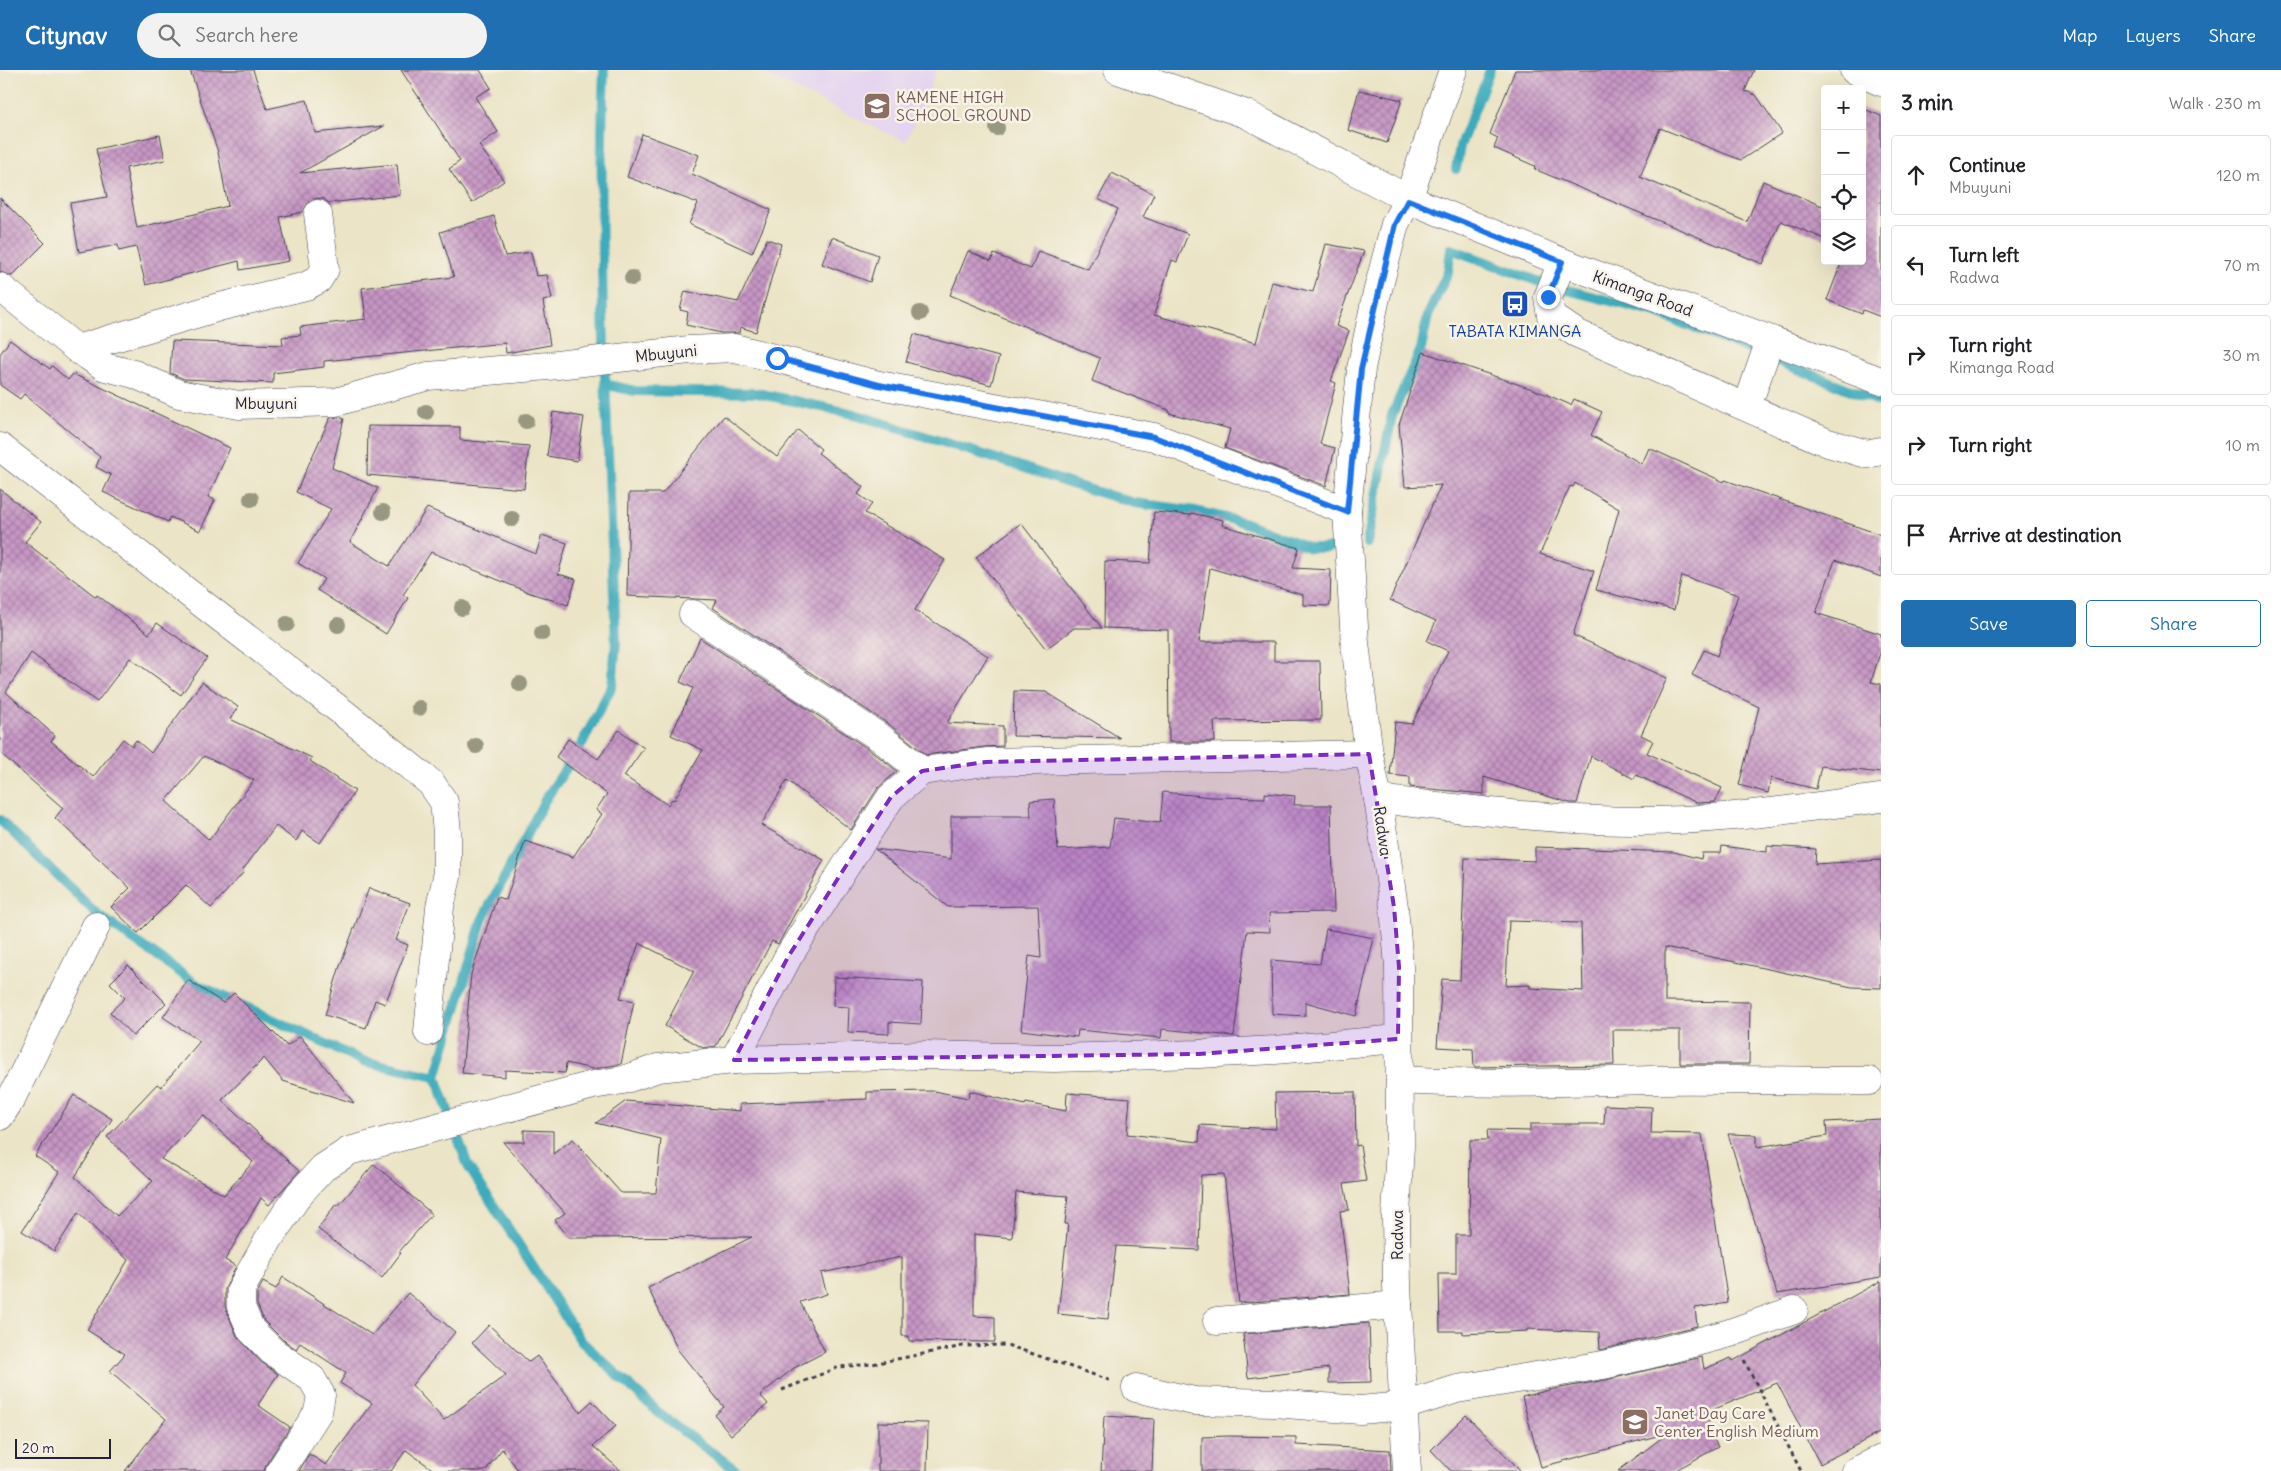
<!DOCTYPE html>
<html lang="en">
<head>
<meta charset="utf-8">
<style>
	:root { --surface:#fff; --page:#f2f2f2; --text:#202124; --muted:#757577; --line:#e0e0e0; --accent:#1f6fb2 }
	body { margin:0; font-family:Delius,sans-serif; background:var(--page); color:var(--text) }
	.controls { position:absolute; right:15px; top:15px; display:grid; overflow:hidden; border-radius:5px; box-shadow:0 5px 20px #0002 }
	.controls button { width:45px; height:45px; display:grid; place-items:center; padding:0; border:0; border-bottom:1px solid var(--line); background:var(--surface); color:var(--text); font:25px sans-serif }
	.scale { position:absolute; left:15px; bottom:12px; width:96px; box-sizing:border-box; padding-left:5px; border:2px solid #22223b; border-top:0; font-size:14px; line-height:18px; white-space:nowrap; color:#22223b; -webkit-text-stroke:4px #f7f3e8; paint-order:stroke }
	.stop { position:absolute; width:15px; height:15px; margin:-11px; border:4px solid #1a73e8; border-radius:50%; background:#fff }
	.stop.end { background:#1a73e8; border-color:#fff; box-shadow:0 1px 5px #0008 }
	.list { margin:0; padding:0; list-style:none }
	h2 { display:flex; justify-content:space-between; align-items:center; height:65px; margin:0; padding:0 20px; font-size:21px }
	h2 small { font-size:16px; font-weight:400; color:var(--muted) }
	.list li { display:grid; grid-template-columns:32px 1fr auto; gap:15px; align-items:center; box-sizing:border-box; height:80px; margin:0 10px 10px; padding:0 10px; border:1px solid var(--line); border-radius:5px }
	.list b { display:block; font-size:19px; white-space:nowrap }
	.list p { margin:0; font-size:16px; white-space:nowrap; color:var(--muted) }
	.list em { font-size:16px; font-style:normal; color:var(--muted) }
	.actions { display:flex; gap:10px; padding:15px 20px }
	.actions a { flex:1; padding:11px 0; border:1px solid var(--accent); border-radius:5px; text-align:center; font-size:18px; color:var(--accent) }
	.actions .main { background:var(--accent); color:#fff }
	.icon { flex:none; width:28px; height:28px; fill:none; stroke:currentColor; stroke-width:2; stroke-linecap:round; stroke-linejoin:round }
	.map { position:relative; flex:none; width:1881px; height:1401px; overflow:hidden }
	header { display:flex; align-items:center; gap:30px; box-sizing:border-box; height:70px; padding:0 25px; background:var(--accent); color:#fff }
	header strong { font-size:24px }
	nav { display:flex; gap:28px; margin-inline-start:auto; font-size:18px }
	.search { width:350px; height:45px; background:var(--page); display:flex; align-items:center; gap:12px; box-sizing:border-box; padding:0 18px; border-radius:28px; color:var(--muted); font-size:19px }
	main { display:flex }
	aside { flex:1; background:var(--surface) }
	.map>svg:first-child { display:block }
	.built { fill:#e5d3f0 }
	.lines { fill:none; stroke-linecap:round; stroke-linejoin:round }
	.stream { stroke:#3dabbb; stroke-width:10 }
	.building { fill:url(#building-cross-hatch); fill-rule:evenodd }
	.minor-casing { stroke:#403f50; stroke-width:29 }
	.path { stroke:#403f50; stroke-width:3; stroke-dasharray:4 4; stroke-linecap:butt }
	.minor { stroke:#fff; stroke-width:28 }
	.tree { fill:#989881 }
	.route { stroke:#1a73e8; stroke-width:6 }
	.marked { fill:#7b2cbf; fill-opacity:0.2; stroke:#7b2cbf; stroke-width:4; stroke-dasharray:10 6; stroke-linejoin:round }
	.labels { text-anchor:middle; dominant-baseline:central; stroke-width:5; stroke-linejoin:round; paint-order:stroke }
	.education-label { font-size:16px; fill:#785e54; stroke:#f7f3e8; text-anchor:start }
	.street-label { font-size:16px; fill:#22223b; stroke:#f7f3e8 }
	.transit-label { font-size:16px; fill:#164399; stroke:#f7f3e8 }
</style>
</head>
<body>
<header>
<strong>Citynav</strong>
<div class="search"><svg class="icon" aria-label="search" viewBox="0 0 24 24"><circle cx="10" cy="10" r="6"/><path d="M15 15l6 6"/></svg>Search here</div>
<nav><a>Map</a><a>Layers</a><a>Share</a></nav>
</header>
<main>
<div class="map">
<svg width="1881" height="1401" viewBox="0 0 1881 1401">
	<defs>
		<pattern id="building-cross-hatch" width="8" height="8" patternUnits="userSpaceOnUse" patternTransform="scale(1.25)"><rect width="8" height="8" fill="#c796c5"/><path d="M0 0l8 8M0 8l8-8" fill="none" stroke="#a17aa1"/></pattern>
	</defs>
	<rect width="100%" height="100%" fill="#f7f3e8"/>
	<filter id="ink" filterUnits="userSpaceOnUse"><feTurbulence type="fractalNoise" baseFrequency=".02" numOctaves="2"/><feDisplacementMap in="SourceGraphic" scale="10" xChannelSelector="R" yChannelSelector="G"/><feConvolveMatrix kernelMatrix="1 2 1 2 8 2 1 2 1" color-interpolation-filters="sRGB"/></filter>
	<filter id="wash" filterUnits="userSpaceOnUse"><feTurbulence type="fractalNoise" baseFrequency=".0096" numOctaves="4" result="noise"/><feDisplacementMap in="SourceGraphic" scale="20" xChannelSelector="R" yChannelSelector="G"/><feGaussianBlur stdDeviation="1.12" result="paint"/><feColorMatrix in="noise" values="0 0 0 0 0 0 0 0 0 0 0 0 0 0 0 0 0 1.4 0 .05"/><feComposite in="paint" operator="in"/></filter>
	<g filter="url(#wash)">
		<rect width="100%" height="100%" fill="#ebe4c6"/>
		<path class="built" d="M756 0H937L906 72Z"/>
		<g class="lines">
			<g class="stream">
				<path d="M604 0C596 191 609 382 616 573L612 616 579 679 545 730 482 850 436 1007 468 1096 581 1271 660 1344 737 1401"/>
				<path d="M1456 99 1460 76 1490 0"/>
				<path d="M606 317 608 315 635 321 757 323 854 344 1016 395 1071 414 1135 433 1196 441 1243 452 1310 478H1329"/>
				<path d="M1367 473 1392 345 1421 279 1428 245 1448 202 1451 179 1548 215 1657 243 1881 332"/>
				<path d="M0 750 97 844 198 915 363 991 436 1007"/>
			</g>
		</g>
		<g id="blocks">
			<g class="building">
				<path d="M190 0H253L267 39 307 30 315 63 384 56 300 103 397 94 400 125 329 133 324 129 317 128 309 131 303 142 280 147 289 191 240 200 239 191 146 215 136 177 119 181 118 175 79 182 70 133 107 127 96 79 160 65 165 90 126 98 137 158 228 136 218 82Z"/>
				<path d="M401 0H480L491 18 475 27 498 62 479 75 504 111 472 133 449 99 460 91Z"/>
				<path d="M1515 0H1754L1745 21 1756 25 1782 63 1741 90 1660 58 1640 107 1747 152 1763 111 1822 136 1825 130V169L1781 151 1763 194 1534 99 1535 96 1494 78 1498 68 1490 64Z"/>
				<path d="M1359 20 1402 30 1387 73 1348 60Z"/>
				<path d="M1862 38 1881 46V247L1863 240 1862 244 1827 230 1842 191H1862Z"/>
				<path d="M642 64 699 85 692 104 771 140 752 183 689 154 698 133 627 107Z"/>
				<path d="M1112 103 1154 124 1143 147 1188 164 1177 192 1172 190 1154 245 1256 273 1272 212 1313 222 1326 174 1364 181 1336 256 1349 261 1331 311 1336 313 1320 374 1335 378 1326 416 1225 378 1230 359 1169 343V340L1092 311 1100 288 950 225 968 181 991 191 994 184 1031 199 1038 181 1088 199 1118 139 1098 129Z"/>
				<path d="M0 128 45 173 12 206 0 202Z"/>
				<path d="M494 146 505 186 531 182 536 206 547 205 552 229 543 231 550 275 506 283 505 273 324 291V297L273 303V313L184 309 170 303 172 271 283 275 282 267 301 265 300 257 366 249 362 218 454 207 440 162Z"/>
				<path d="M832 167 878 185 870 212 822 194Z"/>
				<path d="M767 169 781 174 756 262 740 257 739 263H721L686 255 688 242 680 240 685 221 738 232Z"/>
				<path d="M914 264 999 287 991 315 906 292Z"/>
				<path d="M10 270 50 299 52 296 68 310 73 304 230 378 208 427 215 430 200 461 170 447 168 452 103 422 111 405 96 397 100 387 24 324 20 329 0 315V284Z"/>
				<path d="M1423 282 1538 321 1571 335 1574 329 1602 342 1591 365 1642 394 1649 378 1724 412 1725 410 1881 465V507L1835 490 1816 543 1881 564V580L1871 612 1881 614V703L1821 696 1816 719 1771 708 1768 723 1739 715 1759 637 1692 605 1704 580 1717 586 1738 525 1682 506 1674 540 1596 520 1619 439 1575 413 1573 417 1570 416 1540 484 1594 501 1573 565 1667 608 1641 665 1653 671 1647 683 1722 718 1715 732 1697 733 1636 705 1634 709 1591 686 1577 733H1570L1484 707V724L1410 717V707L1390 705 1395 652 1412 654 1448 581 1427 571 1436 551 1390 530 1441 415 1405 417 1399 355Z"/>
				<path d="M553 342 584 347 577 391 547 386Z"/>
				<path d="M724 346 777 387 798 360 821 379 818 383 863 417 858 424 872 434 865 443 945 490 915 540 988 586 947 653 1003 656V676L984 677 926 685 891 656 713 538 717 530 627 526 629 423H663Z"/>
				<path d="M339 347 344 349 332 398 378 418 350 472 389 496 427 438 536 484 542 465 567 473 558 504 576 509 568 535 530 523 431 482 403 525 408 528 386 564 317 520 324 509 298 493 331 439 296 422 330 348Z"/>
				<path d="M368 356 460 357V370L529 376 524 419 367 405Z"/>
				<path d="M0 419 41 452 25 472 96 527 97 525 149 564 157 553 207 588 181 625 130 588 97 632 31 583 6 622 55 666 51 671 93 707 123 669 132 676 136 670 151 683 202 612 238 637 230 649 312 688 310 691 355 721 320 773 302 761 296 771 276 756 242 801 244 802 211 838 186 815 138 863 111 837 130 818 55 748 63 738 0 683ZM204 686 254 710 209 770 166 731Z"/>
				<path d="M1154 442 1191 445V443L1223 450 1222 455 1299 478 1293 498 1331 500 1330 536 1303 535V525L1210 498 1199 572H1274V591H1320L1321 650 1214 651 1215 672H1169L1168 560 1104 558 1105 491 1150 493Z"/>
				<path d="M1021 453 1102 558H1074L1046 579 976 487Z"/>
				<path d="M700 568 873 682 897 701 878 718 851 760 787 710 761 755 824 790 781 869 778 874 772 871 716 976 703 978 665 956 694 901 639 873 620 928 634 931 621 994 593 999 566 993 565 1003 505 1000V1007L462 1003 471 904 497 827 506 830 525 771 573 787 602 744 596 740 607 724 556 687 568 669 598 689 619 660 644 678 624 706 668 735 672 729 674 730 703 680 671 665 693 618 680 612Z"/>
				<path d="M1014 621 1046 622 1120 668 1013 666Z"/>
				<path d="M1163 722 1211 727 1265 728V723L1295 726 1294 735H1331L1334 842 1269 843 1270 862 1247 861 1234 966 1162 959 1161 968 1078 960 1077 967 1021 960 1029 886 1041 888 1038 836 948 837 875 779 951 789V746H1031L1030 731 1054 729 1058 780 1110 777 1114 748 1160 753Z"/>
				<path d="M1722 776 1767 782V776L1816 779 1815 794 1881 790V918L1852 917 1665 877V931L1750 932 1749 994H1680V960H1613L1614 995 1474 997 1473 979 1437 977 1442 909 1460 910 1465 788 1535 791V777L1674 782 1701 789 1702 783H1721ZM1509 851 1581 853 1583 921 1530 918V915L1506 916Z"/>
				<path d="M369 818 410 833 396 870 408 875 385 934 375 930 366 958 325 945 339 899Z"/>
				<path d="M1326 859 1374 868 1356 946 1305 932V946L1272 944 1271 890 1320 894Z"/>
				<path d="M128 895 166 933 133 966 110 942 125 928 110 913Z"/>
				<path d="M834 907 923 912 921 954 889 952V964L848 962 849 937 833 936Z"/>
				<path d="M188 910 223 933 234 923 287 976 300 966 354 1033 283 1011 264 988 222 1030 299 1101 269 1135 261 1128 225 1190 236 1196 225 1219V1237L237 1266 261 1292 278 1304 258 1335 290 1357 267 1393 264 1401H125L166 1349 110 1301 125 1284 87 1260 128 1190 78 1143 54 1181 22 1161 59 1102 35 1086 74 1025 112 1049 75 1107 117 1146 153 1111 107 1067 157 1014 161 1017 200 971 163 947ZM203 1045 253 1092 224 1125 161 1089Z"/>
				<path d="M934 1021 968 1028 970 1021 1025 1035 1026 1033 1066 1041 1067 1023 1130 1028 1127 1064 1199 1072 1200 1055 1276 1059 1275 1023 1355 1022 1356 1076 1360 1075 1366 1111 1344 1114 1349 1140 1340 1141 1350 1224 1239 1233 1224 1104 1201 1105 1199 1180 1116 1176 1108 1249 1058 1244 1068 1154H1065L1068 1126 1016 1122 1012 1168 974 1164V1246L995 1247V1272L909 1271V1266H902V1187L821 1203 827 1224 800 1232 825 1282 794 1298 760 1325 768 1334 731 1365 715 1345 724 1337 678 1280 648 1218 752 1167 569 1168 555 1150 565 1143 503 1072H524V1060L553 1061V1084L573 1069 621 1123H656L661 1069 596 1053 626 1031 740 1041V1034L867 1029V1022Z"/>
				<path d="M1605 1035 1652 1037 1651 1063 1702 1064 1728 1233 1695 1238 1697 1256 1600 1280 1599 1262 1527 1259V1261L1463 1264V1261H1440L1439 1204H1456V1165H1469L1470 1070H1488L1487 1060 1530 1061V1054H1604Z"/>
				<path d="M1881 1049V1207L1777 1224 1728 1064 1757 1065V1077L1827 1066 1826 1052Z"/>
				<path d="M374 1094 432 1144 399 1182 401 1183 382 1208 318 1159 336 1134 338 1136Z"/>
				<path d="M283 1207 372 1265 408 1223 455 1262 412 1315 444 1350 506 1305 472 1273 489 1255 529 1292 537 1286 580 1342 592 1331 616 1356 593 1376 621 1401H519L502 1379 485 1401H435L406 1380 391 1401H299L309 1384 326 1395 372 1333 340 1313 346 1303 300 1273 296 1279 282 1269 264 1251 257 1234V1223L263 1212 276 1219Z"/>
				<path d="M1881 1211V1362L1820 1394 1777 1313 1710 1341 1714 1350 1705 1353 1718 1377 1674 1401H1618L1668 1363 1541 1397 1522 1327 1549 1320 1606 1310 1702 1287 1704 1299 1731 1288 1733 1291Z"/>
				<path d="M1369 1253 1371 1312 1329 1313V1298L1248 1308 1243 1264Z"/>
				<path d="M1466 1345 1521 1401H1451L1431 1380Z"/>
				<path d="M1104 1346 1154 1349 1152 1401H1101Z"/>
				<path d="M878 1352 928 1353 927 1401H878Z"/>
				<path d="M1228 1366 1296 1367V1375L1390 1380 1391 1401H1202V1367Z"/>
			</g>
		</g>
	</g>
	<g filter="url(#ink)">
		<use href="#blocks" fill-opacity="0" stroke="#403f50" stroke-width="1"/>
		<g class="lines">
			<g class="minor-casing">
				<g id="minor">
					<path d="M1118 0 1246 44 1408 129 1562 192 1881 311"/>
					<path d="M1854 0 1881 12"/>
					<path d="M1562 192 1548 227 1551 246 1576 263 1828 373 1867 384 1881 381"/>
					<path d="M0 217 77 279 105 297 134 304 179 324 239 335 336 332 428 306 548 296 689 280 735 278 879 315 1154 367 1347 441"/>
					<path d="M77 279 219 237 306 216 318 210 325 199 318 144"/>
					<path d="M1747 337 1770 270"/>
					<path d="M0 377 341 641 431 713 444 732 447 762V807L440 837 428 962"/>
					<path d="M693 544 882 669 922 701"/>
					<path d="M1378 729C1462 739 1547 750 1631 751 1715 752 1798 738 1881 728"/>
					<path d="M734 990 788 887 849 791 891 727 922 701 986 692 1369 684"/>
					<path d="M1400 1010C1484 1015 1566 1012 1650 1010 1723 1009 1796 1011 1869 1011"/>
					<path d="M0 1046 11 1029 96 856"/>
					<path d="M1217 1251 1398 1235"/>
					<path d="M1136 1318 1194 1331 1274 1333 1360 1340 1404 1336 1457 1319 1603 1295 1651 1284 1730 1263 1794 1240"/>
					<path d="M280 1401 318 1342 321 1325 312 1309 272 1281 251 1260 241 1237V1219L269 1169 299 1124 323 1098 349 1081 593 1015 623 1010 658 998 734 990 925 985 1054 988 1199 984 1275 980 1398 969"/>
					<path d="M1407 1401 1397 1215 1396 1145 1400 1076 1399 897 1394 837 1378 729 1369 684 1355 573 1347 441 1361 299 1376 227 1395 154 1408 129 1453 0"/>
					<path d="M1856 1401 1881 1389"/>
				</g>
			</g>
			<g class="path">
				<path d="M1744 1290 1801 1401"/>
				<path d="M782 1320 839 1297 872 1294 963 1276 1007 1275 1109 1310"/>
			</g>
			<use href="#minor" class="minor"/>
		</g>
		<g class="tree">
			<circle cx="997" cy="58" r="8"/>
			<circle cx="632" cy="208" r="8"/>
			<circle cx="920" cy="243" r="8"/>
			<circle cx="426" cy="342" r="8"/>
			<circle cx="526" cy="351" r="8"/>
			<circle cx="251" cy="429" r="8"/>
			<circle cx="383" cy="442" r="8"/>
			<circle cx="512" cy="449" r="8"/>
			<circle cx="462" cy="538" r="8"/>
			<circle cx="287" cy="554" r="8"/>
			<circle cx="338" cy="555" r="8"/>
			<circle cx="542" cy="563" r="8"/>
			<circle cx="520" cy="614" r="8"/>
			<circle cx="419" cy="638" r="8"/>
			<circle cx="476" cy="676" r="8"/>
		</g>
	</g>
	<g class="lines" filter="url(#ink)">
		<path class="route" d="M777 288 879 315 1154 367 1347 442 1361 299 1395 154 1408 130 1562 192 1548 227"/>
	</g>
	<path class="marked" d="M1369 684 1394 837 1399 897 1398 969 1199 984 734 990 788 887 849 791 891 727 922 701 986 692Z"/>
	<defs>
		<g id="school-square" transform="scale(1.4375)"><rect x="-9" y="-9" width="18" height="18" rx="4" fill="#8d6e63" stroke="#f7f3e8"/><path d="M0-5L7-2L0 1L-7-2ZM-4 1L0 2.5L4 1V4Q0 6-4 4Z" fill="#fff"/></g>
		<g id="bus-square" transform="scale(1.4375)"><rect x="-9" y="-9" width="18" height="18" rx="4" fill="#1a4fb4" stroke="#f7f3e8"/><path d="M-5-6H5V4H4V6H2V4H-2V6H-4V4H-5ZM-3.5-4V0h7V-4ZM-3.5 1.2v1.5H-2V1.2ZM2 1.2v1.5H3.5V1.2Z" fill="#fff"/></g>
	</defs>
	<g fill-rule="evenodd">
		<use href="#school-square" x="877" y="36"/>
		<use href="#bus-square" x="1515" y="234"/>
		<use href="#school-square" x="1635" y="1352"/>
	</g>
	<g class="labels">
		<g class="education-label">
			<text x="896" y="27">KAMENE HIGH<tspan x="896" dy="18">SCHOOL GROUND</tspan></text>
			<text x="1654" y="1343">Janet Day Care<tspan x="1654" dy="18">Center English Medium</tspan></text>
		</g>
		<g class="street-label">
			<text transform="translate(1643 223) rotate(20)">Kimanga Road</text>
			<text transform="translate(666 283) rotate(-6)">Mbuyuni</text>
			<text x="266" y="333">Mbuyuni</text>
			<text transform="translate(1383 761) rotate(82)">Radwa</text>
			<text transform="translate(1397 1165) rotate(-90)">Radwa</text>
		</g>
		<g class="transit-label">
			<text x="1515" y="261">TABATA KIMANGA</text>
		</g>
	</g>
</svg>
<div class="controls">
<button>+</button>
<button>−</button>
<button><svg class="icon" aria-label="locate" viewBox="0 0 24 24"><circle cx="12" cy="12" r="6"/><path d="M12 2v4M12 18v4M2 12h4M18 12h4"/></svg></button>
<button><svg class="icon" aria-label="layers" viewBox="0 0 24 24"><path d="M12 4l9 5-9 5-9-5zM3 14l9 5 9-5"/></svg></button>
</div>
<div class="scale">20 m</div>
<div class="stop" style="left:777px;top:288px"></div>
<div class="stop end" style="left:1548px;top:227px"></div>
</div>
<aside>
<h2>3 min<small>Walk · 230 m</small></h2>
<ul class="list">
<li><svg class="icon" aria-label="ahead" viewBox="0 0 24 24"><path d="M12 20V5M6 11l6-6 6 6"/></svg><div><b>Continue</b><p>Mbuyuni</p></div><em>120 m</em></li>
<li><svg class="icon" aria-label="left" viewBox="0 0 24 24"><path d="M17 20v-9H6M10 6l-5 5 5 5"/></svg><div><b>Turn left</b><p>Radwa</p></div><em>70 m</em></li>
<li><svg class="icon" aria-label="right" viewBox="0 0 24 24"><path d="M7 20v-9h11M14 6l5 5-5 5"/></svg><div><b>Turn right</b><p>Kimanga Road</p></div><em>30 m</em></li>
<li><svg class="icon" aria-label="right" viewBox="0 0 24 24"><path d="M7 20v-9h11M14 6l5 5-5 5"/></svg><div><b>Turn right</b></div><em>10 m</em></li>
<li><svg class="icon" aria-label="arrive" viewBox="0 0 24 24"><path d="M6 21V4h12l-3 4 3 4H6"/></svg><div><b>Arrive at destination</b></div></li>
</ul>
<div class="actions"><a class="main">Save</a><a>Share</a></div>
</aside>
</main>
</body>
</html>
